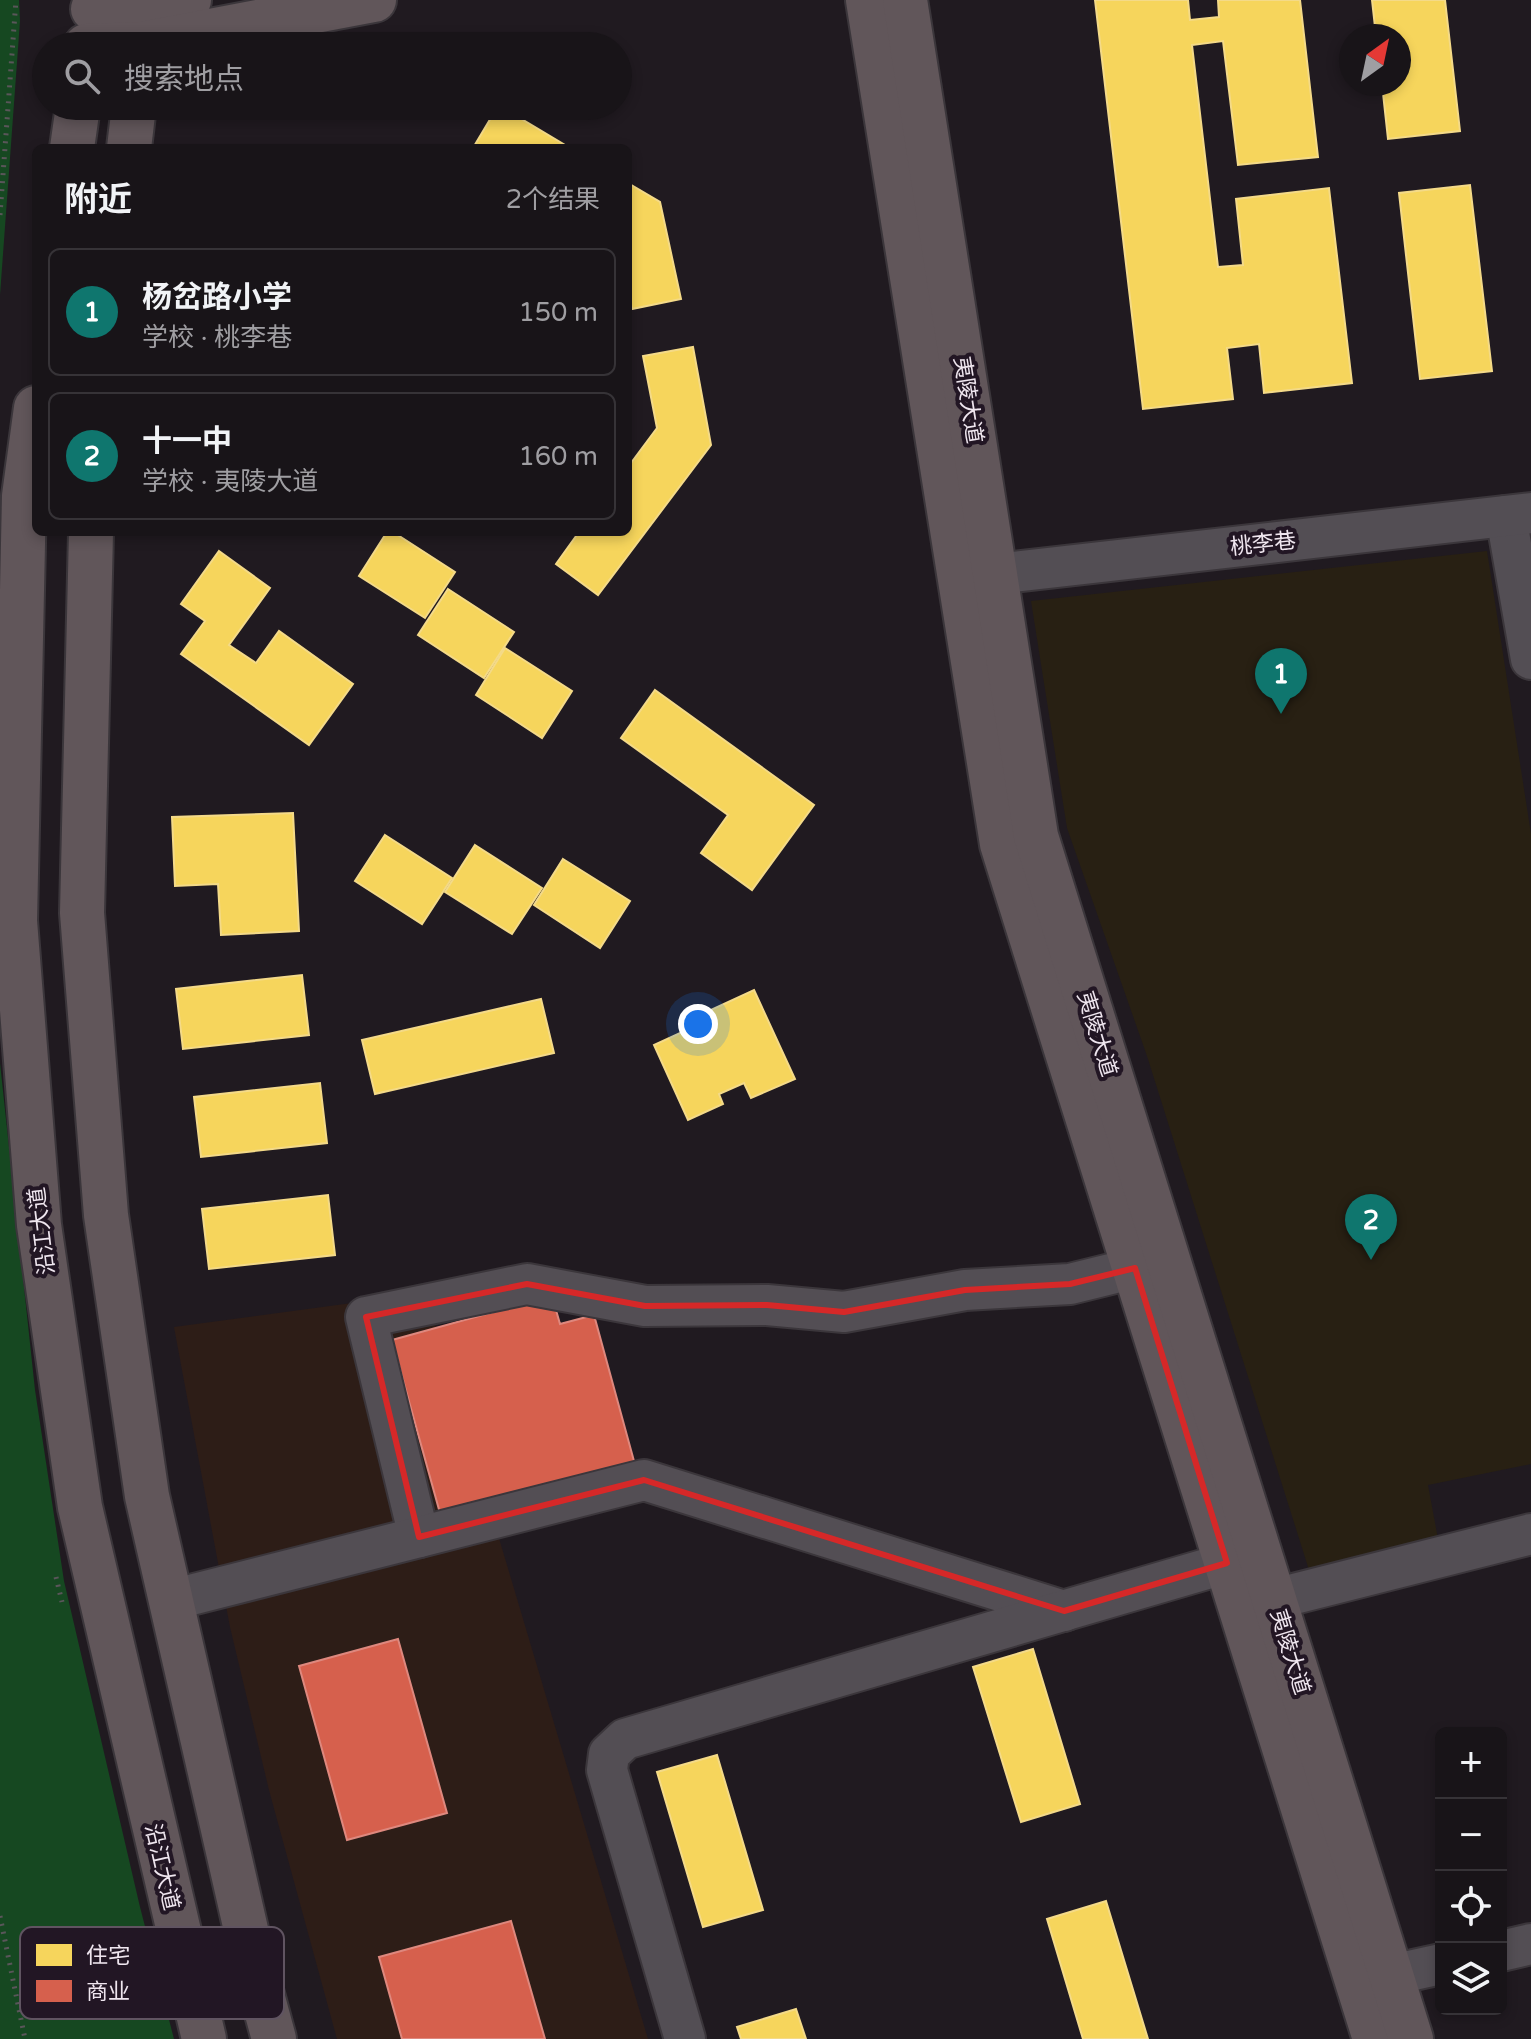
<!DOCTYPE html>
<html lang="zh">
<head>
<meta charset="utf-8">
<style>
	:root { --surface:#181418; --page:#252125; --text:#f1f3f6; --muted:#9f9ea2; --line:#363337; --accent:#0f766e }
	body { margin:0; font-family:"Varela Round","Noto Sans SC",sans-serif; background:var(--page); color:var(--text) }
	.controls { position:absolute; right:24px; bottom:24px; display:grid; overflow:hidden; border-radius:12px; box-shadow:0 4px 12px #0003 }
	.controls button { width:72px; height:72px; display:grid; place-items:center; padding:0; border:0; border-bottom:2px solid var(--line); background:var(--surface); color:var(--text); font:40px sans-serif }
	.compass { position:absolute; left:1339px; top:24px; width:72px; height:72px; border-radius:50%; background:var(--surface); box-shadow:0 4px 12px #0003; rotate:33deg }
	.you { position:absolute; left:698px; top:1024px; width:28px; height:28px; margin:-20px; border:6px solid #fff; border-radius:50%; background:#1a73e8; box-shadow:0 0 0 12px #1a73e833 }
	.badge { display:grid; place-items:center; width:52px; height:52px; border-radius:50%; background:var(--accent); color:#fff; font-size:26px; font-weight:700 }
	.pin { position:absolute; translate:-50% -66px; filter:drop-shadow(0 2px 4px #0008) }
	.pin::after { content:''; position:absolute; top:42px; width:28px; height:24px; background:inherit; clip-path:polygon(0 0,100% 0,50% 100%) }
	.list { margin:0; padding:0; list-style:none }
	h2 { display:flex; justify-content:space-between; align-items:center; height:104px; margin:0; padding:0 32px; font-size:34px }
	h2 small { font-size:26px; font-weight:400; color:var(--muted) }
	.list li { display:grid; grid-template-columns:52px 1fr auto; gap:24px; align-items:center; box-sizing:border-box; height:128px; margin:0 16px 16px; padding:0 16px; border:2px solid var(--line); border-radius:12px }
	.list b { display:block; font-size:30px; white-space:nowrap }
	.list p { margin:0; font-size:26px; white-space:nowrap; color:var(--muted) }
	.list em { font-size:26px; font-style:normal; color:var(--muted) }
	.icon { flex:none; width:44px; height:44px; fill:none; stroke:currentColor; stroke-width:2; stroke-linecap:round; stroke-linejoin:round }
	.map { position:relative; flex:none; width:1531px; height:2039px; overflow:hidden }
	.search { position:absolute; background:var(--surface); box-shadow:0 4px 12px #0003; left:32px; top:32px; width:600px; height:88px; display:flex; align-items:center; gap:20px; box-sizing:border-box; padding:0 28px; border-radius:44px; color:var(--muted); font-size:30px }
	.panel { position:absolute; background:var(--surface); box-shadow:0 4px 12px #0003; left:32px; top:144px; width:600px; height:392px; border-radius:12px }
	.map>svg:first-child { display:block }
	.commercial { fill:#2d1d17 }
	.education { fill:#282013 }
	.green { fill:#164821 }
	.homes { fill:#f6d55c; stroke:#f4da88; stroke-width:2 }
	.shops { fill:#d6604d; stroke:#de887e; stroke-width:2 }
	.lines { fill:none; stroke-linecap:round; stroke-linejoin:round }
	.minor-casing { stroke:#3b363b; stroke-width:44 }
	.major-casing { stroke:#3b363b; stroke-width:48 }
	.path { stroke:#5a565a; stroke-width:5; stroke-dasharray:2 6; stroke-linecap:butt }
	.minor { stroke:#534e54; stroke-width:40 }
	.major { stroke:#61565a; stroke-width:44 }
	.marked { fill:none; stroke:#d62828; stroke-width:6; stroke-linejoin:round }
	.labels { text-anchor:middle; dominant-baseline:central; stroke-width:8; stroke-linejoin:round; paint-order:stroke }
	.street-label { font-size:22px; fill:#efe6ef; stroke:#221624 }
	.key { fill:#221624; stroke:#605461; stroke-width:2 }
	.key-label { font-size:22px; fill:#efe6ef }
</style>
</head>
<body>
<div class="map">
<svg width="1531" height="2039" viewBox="0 0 1531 2039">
	<rect width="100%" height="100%" fill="#201a20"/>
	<path class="commercial" d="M426 1293 648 2039H337L269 1790 230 1627 174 1327Z"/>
	<path class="education" d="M1487 551 1531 834V1464L1428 1485 1438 1539 1309 1570 1147 1056 1067 828 1031 601Z"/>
	<g class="green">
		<path d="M0 0H19L20 21 0 295Z"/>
		<path d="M0 1063 35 1390 64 1581 140 1907 174 2039H0Z"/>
	</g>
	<g class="homes">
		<path d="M1095 0H1188L1190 20 1219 17 1218 0H1300L1318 157 1238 165 1223 41 1192 45 1218 267 1243 265 1236 199 1329 188 1352 383 1264 393 1259 344 1227 348 1233 399 1143 409Z"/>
		<path d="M1372 0H1445L1460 131 1388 139 1382 84H1399V36H1376Z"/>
		<path d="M498 106H500L570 148H473Z"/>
		<path d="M628 183 660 202 681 299 632 309 628 290Z"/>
		<path d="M1470 185 1492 371 1420 379 1399 193Z"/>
		<path d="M693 347 711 445 598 595 556 564 579 532H628V467L657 428 643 356Z"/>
		<path d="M387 532H393L455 572 425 618 359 576Z"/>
		<path d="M219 551 270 588 229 645 256 663 279 631 353 684 309 745 181 654 205 621 181 604Z"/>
		<path d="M448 589 514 632 484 678 418 635Z"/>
		<path d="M505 648 572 691 542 738 476 695Z"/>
		<path d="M655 690 814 805 752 890 701 853 728 815 621 738Z"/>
		<path d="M293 813 299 931 221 935 218 884 175 886 172 817Z"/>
		<path d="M385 835 452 878 422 924 355 881Z"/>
		<path d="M475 845 542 888 512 934 445 892Z"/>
		<path d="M563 859 630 901 600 948 534 905Z"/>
		<path d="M302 975 309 1035 183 1049 176 989Z"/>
		<path d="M754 990 795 1079 751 1098 744 1083 719 1094 723 1104 688 1120 654 1045 693 1027 697 1036 708 1031 700 1015Z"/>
		<path d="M541 999 554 1053 375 1094 362 1040Z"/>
		<path d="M320 1083 327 1143 201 1157 194 1097Z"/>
		<path d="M328 1195 335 1255 209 1269 202 1209Z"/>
		<path d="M1033 1649 1080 1804 1021 1822 973 1667Z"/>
		<path d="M717 1755 763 1910 703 1927 657 1772Z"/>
		<path d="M1106 1901 1148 2039H1083L1047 1919Z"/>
		<path d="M796 2009 806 2039H741L737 2027Z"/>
	</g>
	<g class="shops">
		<path d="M552 1296 560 1324 594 1315 637 1472 443 1524 392 1340Z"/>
		<path d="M398 1639 447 1813 347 1840 299 1666Z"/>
		<path d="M511 1921 545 2039H402L379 1957Z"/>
	</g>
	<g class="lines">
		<g class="minor-casing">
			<g id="minor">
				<path d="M1506 516 1531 659"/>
				<path d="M996 574 1531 513"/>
				<path d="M419 1537 366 1317 527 1284 645 1306 767 1305 844 1312 965 1290 1070 1284 1135 1268"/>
				<path d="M1274 1599 1531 1534"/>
				<path d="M171 1600 644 1480 1064 1611"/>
				<path d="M1501 1951 1531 1944"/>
				<path d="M1391 1975 1441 1964"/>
				<path d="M685 2039 607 1770 609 1754 625 1739 1227 1563"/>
			</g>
		</g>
		<g class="major-casing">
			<g id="major">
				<path d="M868 0 1002 844 1375 2039"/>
				<path d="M905 0 1036 836 1411 2039"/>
				<path d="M93 9 145 8 189 0"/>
				<path d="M86 46 141 44 374 0"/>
				<path d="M72 148 78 106"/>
				<path d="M129 148 134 106"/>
				<path d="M36 408 24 496 15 921 39 1225 80 1507 204 2039"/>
				<path d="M91 532 82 913 106 1215 147 1496 254 1965 274 2039"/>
			</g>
		</g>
		<g class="path">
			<path d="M0 215 16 0"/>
			<path d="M56 1577 62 1602"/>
			<path d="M0 1916 25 2039"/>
		</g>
		<use href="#minor" class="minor"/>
		<use href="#major" class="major"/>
	</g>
	<path class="marked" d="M1135 1268 1227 1563 1064 1611 644 1480 419 1537 366 1317 527 1284 645 1306 767 1305 844 1312 965 1290 1070 1284Z"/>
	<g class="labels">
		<g class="street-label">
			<text transform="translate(968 400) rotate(81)">夷陵大道</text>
			<text transform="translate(1263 544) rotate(-6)">桃李巷</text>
			<text transform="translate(1097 1034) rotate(73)">夷陵大道</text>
			<text transform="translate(42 1231) rotate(-97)">沿江大道</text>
			<text transform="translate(1290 1652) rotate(73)">夷陵大道</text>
			<text transform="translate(162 1867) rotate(77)">沿江大道</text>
		</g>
	</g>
	<rect x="20" y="1927" width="264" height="92" rx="12" class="key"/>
	<rect x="36" y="1944" width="36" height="22" fill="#f6d55c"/>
	<rect x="36" y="1980" width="36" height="22" fill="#d6604d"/>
	<g class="key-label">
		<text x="86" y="1963">住宅</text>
		<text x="86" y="1999">商业</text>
	</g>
</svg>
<div class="controls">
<button>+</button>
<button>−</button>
<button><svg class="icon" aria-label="locate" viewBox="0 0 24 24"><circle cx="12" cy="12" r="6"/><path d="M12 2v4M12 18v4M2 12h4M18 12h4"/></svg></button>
<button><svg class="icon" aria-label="layers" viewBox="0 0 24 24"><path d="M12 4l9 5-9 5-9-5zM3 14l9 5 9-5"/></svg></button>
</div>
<svg class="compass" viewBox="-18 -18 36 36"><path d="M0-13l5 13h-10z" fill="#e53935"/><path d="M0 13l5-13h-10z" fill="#9f9ea2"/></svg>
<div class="you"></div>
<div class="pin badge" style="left:1281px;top:714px">1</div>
<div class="pin badge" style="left:1371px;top:1260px">2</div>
<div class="search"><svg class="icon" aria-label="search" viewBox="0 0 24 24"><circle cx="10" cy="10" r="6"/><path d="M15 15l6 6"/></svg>搜索地点</div>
<section class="panel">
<h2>附近<small>2个结果</small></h2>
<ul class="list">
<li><span class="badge">1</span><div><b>杨岔路小学</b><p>学校 · 桃李巷</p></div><em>150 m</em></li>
<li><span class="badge">2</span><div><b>十一中</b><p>学校 · 夷陵大道</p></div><em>160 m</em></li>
</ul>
</section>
</div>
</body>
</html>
